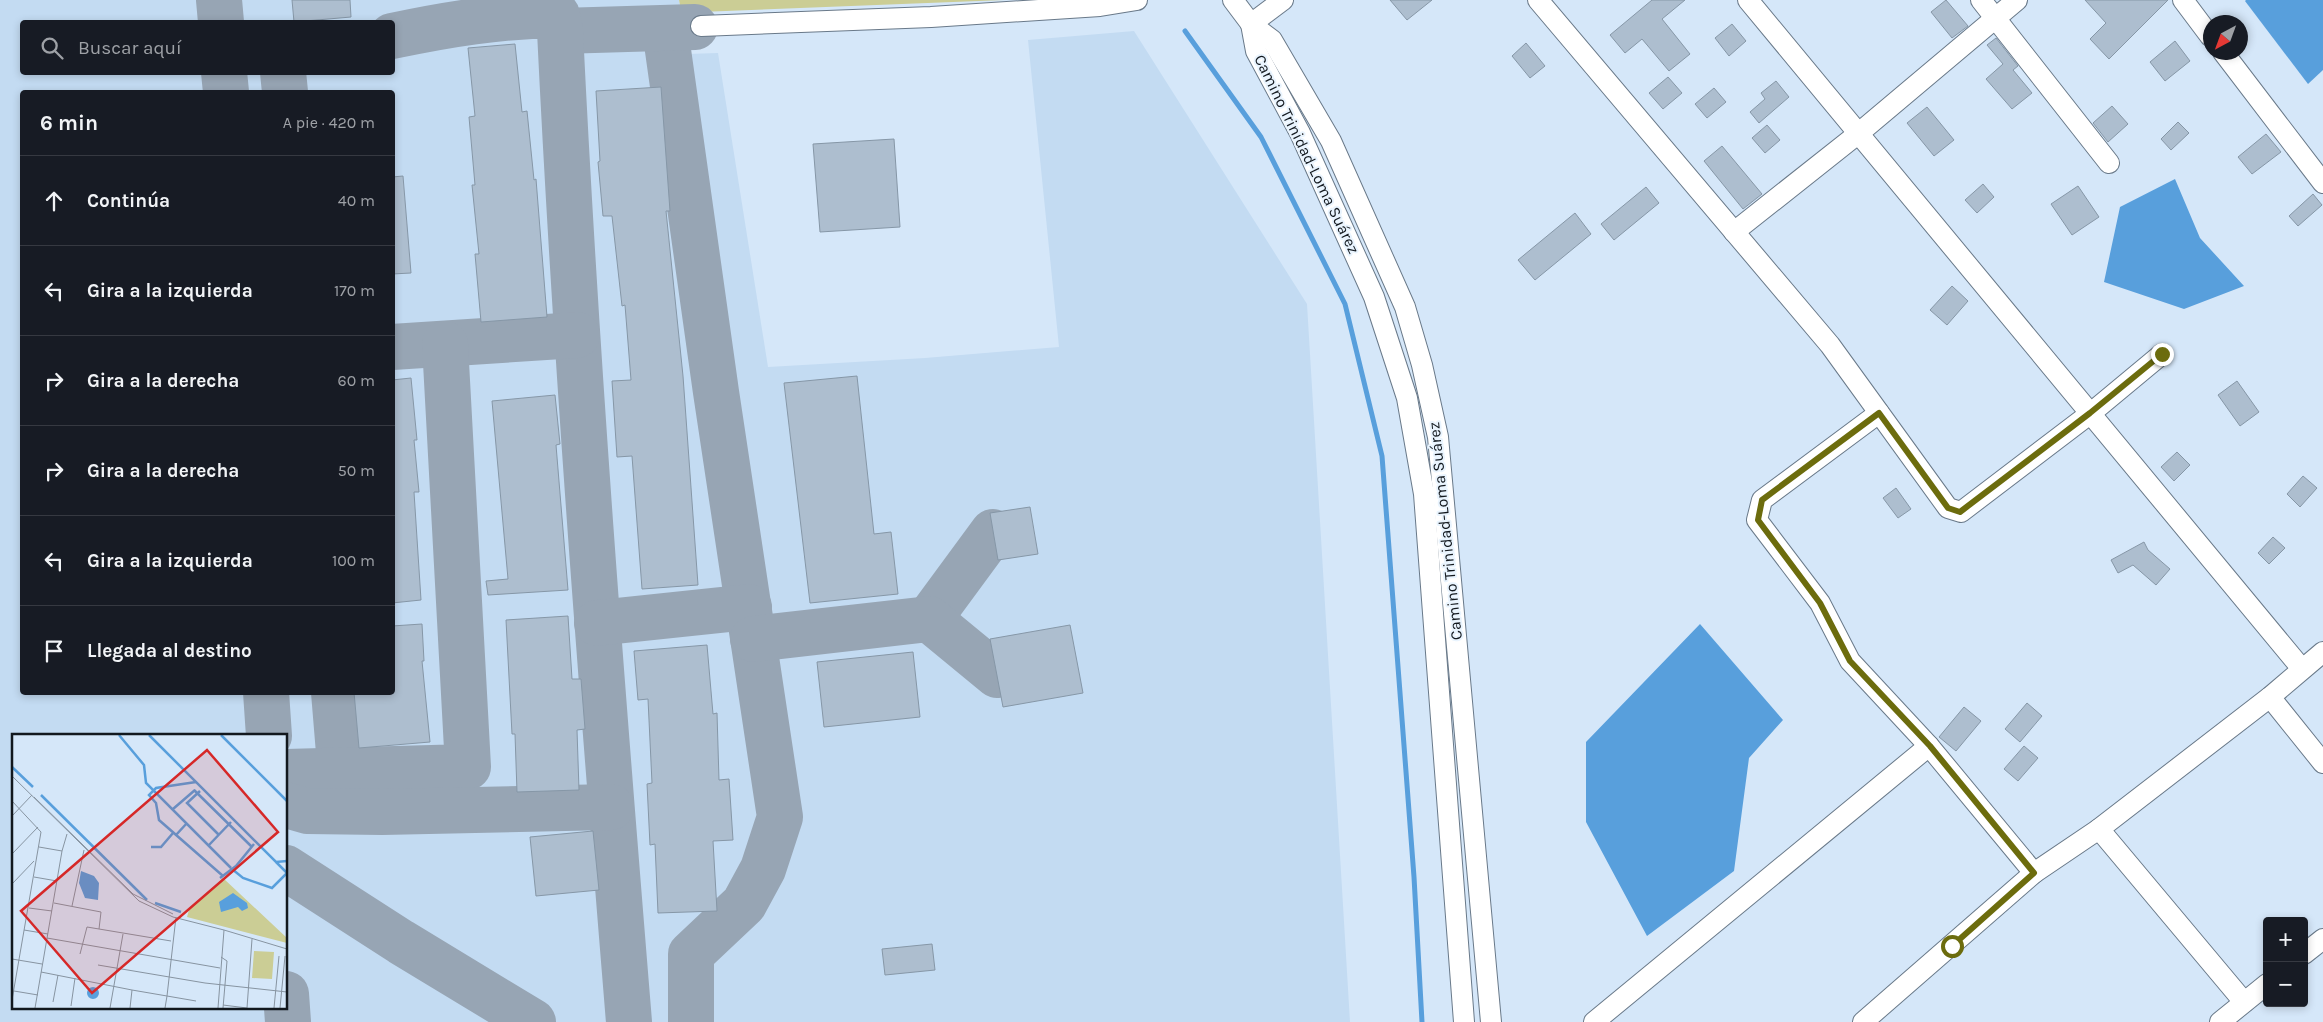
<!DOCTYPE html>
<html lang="es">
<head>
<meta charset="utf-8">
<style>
	:root { --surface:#171b24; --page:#242831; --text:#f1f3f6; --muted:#9ea1a6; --line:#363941 }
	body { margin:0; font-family:Karla,sans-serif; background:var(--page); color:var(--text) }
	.controls { position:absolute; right:15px; bottom:15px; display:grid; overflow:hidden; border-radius:5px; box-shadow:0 2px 8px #0003 }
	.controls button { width:45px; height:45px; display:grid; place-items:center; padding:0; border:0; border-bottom:1px solid var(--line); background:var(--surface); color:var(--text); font:25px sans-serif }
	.compass { position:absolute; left:2203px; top:15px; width:45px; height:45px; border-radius:50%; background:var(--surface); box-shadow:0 2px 8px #0003; rotate:221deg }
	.stop { position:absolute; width:15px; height:15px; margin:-11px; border:4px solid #6c6c0d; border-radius:50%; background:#fff }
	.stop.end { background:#6c6c0d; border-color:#fff; box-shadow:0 1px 5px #0008 }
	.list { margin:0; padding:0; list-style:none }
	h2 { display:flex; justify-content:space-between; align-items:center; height:65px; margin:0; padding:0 20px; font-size:21px }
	h2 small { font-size:16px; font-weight:400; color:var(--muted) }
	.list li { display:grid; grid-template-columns:32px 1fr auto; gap:15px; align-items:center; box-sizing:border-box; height:90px; padding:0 20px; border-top:1px solid var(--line) }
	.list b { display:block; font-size:19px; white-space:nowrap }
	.list em { font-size:16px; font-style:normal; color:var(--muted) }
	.icon { flex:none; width:28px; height:28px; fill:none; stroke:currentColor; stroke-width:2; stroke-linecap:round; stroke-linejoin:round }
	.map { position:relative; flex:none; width:2323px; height:1022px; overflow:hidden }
	.search { position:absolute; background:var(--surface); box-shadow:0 2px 8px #0003; left:20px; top:20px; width:375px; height:55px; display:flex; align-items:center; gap:12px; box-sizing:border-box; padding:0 18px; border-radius:5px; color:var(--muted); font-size:19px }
	.panel { position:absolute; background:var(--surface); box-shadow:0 2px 8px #0003; left:20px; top:90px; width:375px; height:605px; border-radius:5px }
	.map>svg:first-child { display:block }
	.built { fill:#c3dbf2; fill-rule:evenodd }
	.green { fill:#cbcd95 }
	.water { fill:#589fdc }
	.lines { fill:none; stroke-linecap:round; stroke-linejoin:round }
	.stream { stroke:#589fdc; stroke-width:5 }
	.taxiway { stroke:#97a5b4; stroke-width:46 }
	.building { fill:#adbecf; stroke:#8697a7 }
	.minor-casing { stroke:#697989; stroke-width:22 }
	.minor { stroke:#fff; stroke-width:20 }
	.route { stroke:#6c6c0d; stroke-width:6 }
	.labels { text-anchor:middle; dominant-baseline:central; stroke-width:4; stroke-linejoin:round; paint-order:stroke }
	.street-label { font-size:16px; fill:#12181e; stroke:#e9f4fe }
	.inset-river { fill:none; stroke:#589fdc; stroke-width:2.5 }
	.inset-road { fill:none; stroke:#8794a1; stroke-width:1 }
	.view { fill:#d62828; fill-opacity:0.15; stroke:#d62828; stroke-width:2.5 }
	.inset-edge { fill:none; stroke:#12181e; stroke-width:2.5 }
</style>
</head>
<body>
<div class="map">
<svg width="2323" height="1022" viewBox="0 0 2323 1022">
	<rect width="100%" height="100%" fill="#d5e7f9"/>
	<path class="built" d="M0 0H679L681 11 700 12 701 41 686 42 687 54 718 53 768 367 925 358 1059 347 1028 40 1134 31 1307 304 1350 1022H0ZM22 22H392V72H22ZM22 92H392V692H22ZM14 736H286V1008H14Z"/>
	<path class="green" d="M679 0H1004L700 12 681 11Z"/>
	<g class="water">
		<path d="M2246 0H2323V70L2308 84 2245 1Z"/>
		<path d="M2175 179 2200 238 2244 286 2184 309 2104 282 2120 207Z"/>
		<path d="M1700 624 1783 720 1749 758 1734 871 1647 936 1586 822V742Z"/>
	</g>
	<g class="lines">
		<path class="stream" d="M1185 31 1261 137 1345 304 1382 456 1414 877 1422 1022"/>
		<g class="taxiway">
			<path d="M219 0 221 22"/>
			<path d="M665 29 716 392 780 817 763 869 744 904 691 954V1022"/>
			<path d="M560 31 695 27"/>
			<path d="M392 36C449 24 499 16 557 15L560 31C576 362 602 692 629 1022"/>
			<path d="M224 72 226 92"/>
			<path d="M283 72 285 92"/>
			<path d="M392 347 577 335"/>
			<path d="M929 619 993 532"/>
			<path d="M597 623 749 607"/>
			<path d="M753 639 929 619 997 675"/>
			<path d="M266 692 269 736"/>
			<path d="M334 692 343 801"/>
			<path d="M286 772 468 767 445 344"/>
			<path d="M286 805 307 811 382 812 611 807"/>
			<path d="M286 868 401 942 533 1022"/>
			<path d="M286 994 288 1022"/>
		</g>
	</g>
	<g class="building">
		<path d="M292 0H350L351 17 294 22Z"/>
		<path d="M1390 0H1432L1407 20Z"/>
		<path d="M1652 0H1685L1662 19 1690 54 1669 71 1642 39 1625 53 1610 35Z"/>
		<path d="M1946 0 1968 26 1952 38 1931 12Z"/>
		<path d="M2085 0H2168L2109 59 2090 39 2106 23Z"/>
		<path d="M1732 24 1746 41 1729 56 1715 38Z"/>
		<path d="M1996 38 2018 66 2013 70 2032 93 2012 109 1986 79 2003 64 1987 45Z"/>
		<path d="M2175 41 2190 61 2165 81 2150 62Z"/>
		<path d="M1526 43 1545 66 1530 78 1512 56Z"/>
		<path d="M515 44 522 112 527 111 534 180 536 179 547 317 481 322 475 254H479L472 185H475L469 117 475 116 468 48Z"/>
		<path d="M1668 77 1682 93 1663 109 1649 93Z"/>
		<path d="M1776 81 1789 97 1759 123 1750 112 1765 99 1761 93Z"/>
		<path d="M661 87 670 211H666L683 376 698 585 642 589 632 456 617 457 612 381 631 380 625 305 622 306 612 216H603L598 162 600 161 596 91Z"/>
		<path d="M1714 88 1726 102 1707 118 1695 104Z"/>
		<path d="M2112 106 2128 124 2108 142 2093 123Z"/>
		<path d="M1927 107 1954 140 1934 156 1907 123Z"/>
		<path d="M2178 122 2189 133 2171 150 2161 139Z"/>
		<path d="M1767 125 1780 140 1765 153 1752 138Z"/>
		<path d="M2266 134 2281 152 2252 174 2238 157Z"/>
		<path d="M894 139 900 227 820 232 813 144Z"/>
		<path d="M1722 146 1762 194 1743 209 1704 161Z"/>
		<path d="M403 176 411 273 392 274V177Z"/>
		<path d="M1983 184 1994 197 1977 213 1965 200Z"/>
		<path d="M2078 186 2099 217 2072 235 2051 204Z"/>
		<path d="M1646 187 1659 203 1614 240 1601 224Z"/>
		<path d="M2313 194 2322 205 2298 226 2289 216Z"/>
		<path d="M1575 213 1591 234 1535 280 1518 260Z"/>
		<path d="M1952 286 1968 301 1947 325 1930 310Z"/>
		<path d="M857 376 874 534 891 532 898 594 810 603 784 383Z"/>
		<path d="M411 378 417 440H414L419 492H414L421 600 392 603V380Z"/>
		<path d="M2237 381 2259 412 2240 426 2218 395Z"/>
		<path d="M555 395 560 444 556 445 568 590 488 595 486 581 508 579 492 401Z"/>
		<path d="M2177 452 2190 465 2174 481 2161 467Z"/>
		<path d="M2303 476 2317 488 2300 507 2287 494Z"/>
		<path d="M1896 488 1911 509 1898 518 1883 498Z"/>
		<path d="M1030 507 1038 554 998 560 990 513Z"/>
		<path d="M2273 537 2285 548 2269 564 2258 553Z"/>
		<path d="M2144 542 2148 550 2170 569 2156 585 2133 565 2118 573 2111 560Z"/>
		<path d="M568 616 572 679H581L585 729 577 730 579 790 517 792 515 734H512L506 620Z"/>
		<path d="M422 624 424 661H422L430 742 359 748 354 692H392V626Z"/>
		<path d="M1070 625 1083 693 1003 707 990 639Z"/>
		<path d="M707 645 713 714 717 713 719 780 729 779 733 840 713 841 717 911 658 913 655 844 650 845 647 784 652 783 648 699 638 700 634 651Z"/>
		<path d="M913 652 920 717 824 727 817 662Z"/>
		<path d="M2027 703 2042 716 2020 742 2005 729Z"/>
		<path d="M1964 707 1981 721 1956 751 1939 737Z"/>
		<path d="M2024 746 2038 758 2018 781 2004 769Z"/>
		<path d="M593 831 599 890 536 896 530 837Z"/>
		<path d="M932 944 935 970 885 975 882 949Z"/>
	</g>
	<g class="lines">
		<g class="minor-casing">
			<g id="minor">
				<path d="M1233 0 1251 24 1272 40 1331 141 1405 307 1422 365 1438 437 1491 1022"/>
				<path d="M1538 0 1830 345 1948 508 1961 512 2091 413 2162 354"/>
				<path d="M1748 0 2302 669"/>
				<path d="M1981 0 2109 163"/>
				<path d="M2183 0 2210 36"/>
				<path d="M1251 24 1256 51 1300 133 1374 297 1407 398 1424 494 1464 1022"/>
				<path d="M1251 24 1283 0"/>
				<path d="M701 26 931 17 1100 6 1137 0"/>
				<path d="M2223 52 2323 183"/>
				<path d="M1734 232 1859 133 2017 0"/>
				<path d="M1879 413 1762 500 1757 520 1820 603 1850 661 1929 746 2034 873"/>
				<path d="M2270 697 2323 763"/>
				<path d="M2099 829 2244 1002"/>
				<path d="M2304 954 2323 939"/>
				<path d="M1594 1022 1929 746"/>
				<path d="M1863 1022 2034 873 2099 829 2270 697 2323 652"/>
				<path d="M2220 1022 2267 984"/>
			</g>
		</g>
		<use href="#minor" class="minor"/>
	</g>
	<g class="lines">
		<path class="route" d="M1952 946 2034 873 1930 746 1850 661 1820 603 1758 520 1762 500 1879 413 1948 508 1960 512 2090 413 2162 354"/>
	</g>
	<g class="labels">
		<g class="street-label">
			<text transform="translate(1307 154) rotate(64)">Camino Trinidad-Loma Suárez</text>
			<text transform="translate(1445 531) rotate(-96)">Camino Trinidad-Loma Suárez</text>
		</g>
	</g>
	<g transform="translate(12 734)">
		<rect width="275" height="275" fill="#d5e7f9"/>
		<path d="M211 144 275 204V209L175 183 177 176ZM242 217 262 218 260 245 240 244Z" fill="#cbcd95"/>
		<path d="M69 137 82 142 87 149 86 166 73 164 67 149ZM221 159 235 169 236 174 230 177 226 173 209 178 207 168ZM75 259a6 6 0 1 1 12 0a6 6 0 1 1-12 0Z" fill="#589fdc"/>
		<path class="inset-river" d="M107 1 132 31 134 49 219 134M137 1 264 128 275 127M209 1 275 67M0 33 21 53M184 48 144 54 137 61 144 69 147 86 211 142M182 56 240 113M188 57 175 69 207 101M29 61 135 166M161 75 183 56M164 101 175 89M197 111 219 88M139 113H149L161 99M264 128 275 139M220 135 231 144 260 154 275 139M208 144 224 132 242 110M143 169 169 178"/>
		<path class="inset-road" d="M0 42 127 167 161 183 212 196M22 63 121 160 161 180M0 67 29 98 0 266M0 82 20 61M50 117 55 100M0 120 26 93M22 143 45 147M0 150 22 127M42 169 89 178 87 195M60 172 72 116M17 174 40 177M164 183 155 262 184 267M12 196 36 200M35 204 208 234M68 220 75 193 159 207M209 223 215 227 211 274M0 225 30 230M86 231 193 249 275 258M29 238 120 256 118 274M120 256 155 262 153 274M2 257 26 261M41 268 46 241M211 271 235 274M59 272 63 244M23 274 50 117 27 113M98 274 111 200M206 274 212 196 275 215M235 274 240 205M262 274 267 222M268 274 273 222"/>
		<path class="view" d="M195 16 266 98 80 259 9 177Z"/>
		<rect width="275" height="275" class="inset-edge"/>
	</g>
</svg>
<div class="controls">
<button>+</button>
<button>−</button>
</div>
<svg class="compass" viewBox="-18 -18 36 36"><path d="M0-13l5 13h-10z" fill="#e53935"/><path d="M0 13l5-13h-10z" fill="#9ea1a6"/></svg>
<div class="stop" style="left:1952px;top:946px"></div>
<div class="stop end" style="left:2162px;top:354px"></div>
<div class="search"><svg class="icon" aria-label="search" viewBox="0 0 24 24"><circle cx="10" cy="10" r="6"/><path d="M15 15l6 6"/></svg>Buscar aquí</div>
<section class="panel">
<h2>6 min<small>A pie · 420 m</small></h2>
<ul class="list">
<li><svg class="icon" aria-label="ahead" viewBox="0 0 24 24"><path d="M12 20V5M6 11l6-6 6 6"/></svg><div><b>Continúa</b></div><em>40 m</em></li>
<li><svg class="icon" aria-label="left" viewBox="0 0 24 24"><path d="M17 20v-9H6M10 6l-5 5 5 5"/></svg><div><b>Gira a la izquierda</b></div><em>170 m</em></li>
<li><svg class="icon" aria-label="right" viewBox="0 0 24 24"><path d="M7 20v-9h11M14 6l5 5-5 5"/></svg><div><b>Gira a la derecha</b></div><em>60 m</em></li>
<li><svg class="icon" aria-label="right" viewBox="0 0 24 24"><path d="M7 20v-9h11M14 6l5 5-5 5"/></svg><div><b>Gira a la derecha</b></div><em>50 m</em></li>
<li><svg class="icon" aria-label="left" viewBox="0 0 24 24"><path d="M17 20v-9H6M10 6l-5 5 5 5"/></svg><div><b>Gira a la izquierda</b></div><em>100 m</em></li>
<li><svg class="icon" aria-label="arrive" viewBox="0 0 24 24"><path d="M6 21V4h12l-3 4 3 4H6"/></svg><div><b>Llegada al destino</b></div></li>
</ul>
</section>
</div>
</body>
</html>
